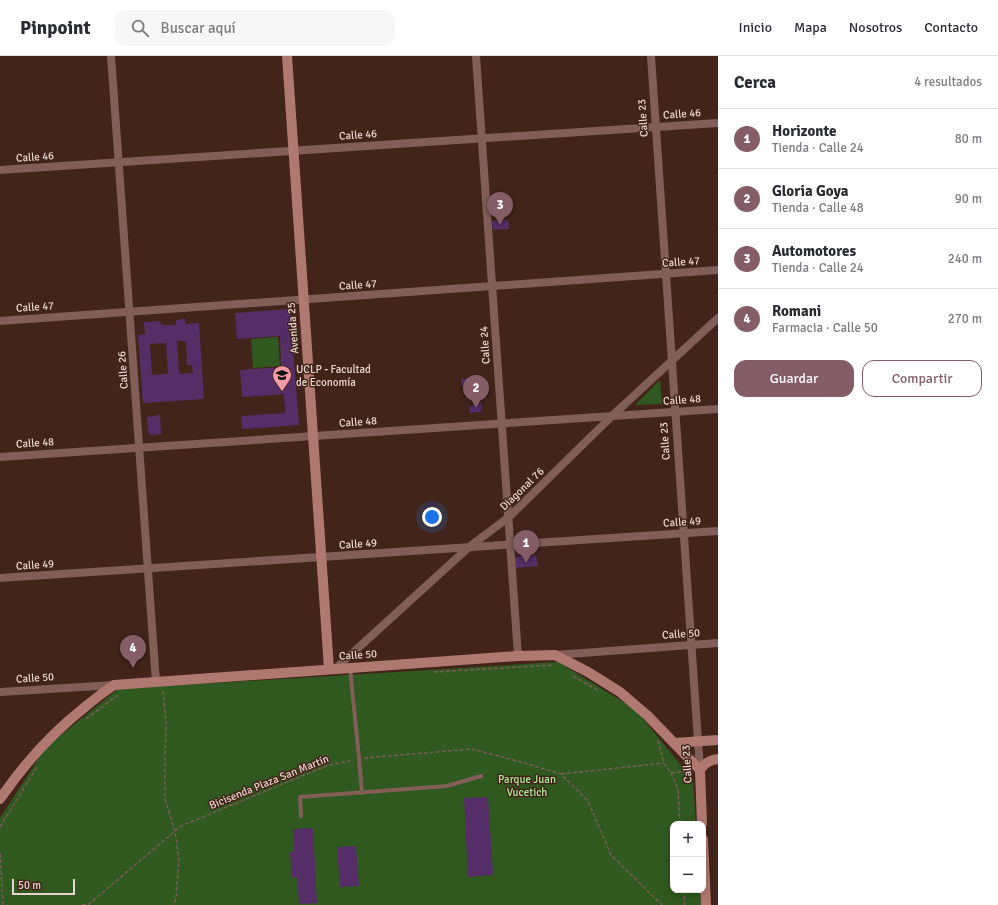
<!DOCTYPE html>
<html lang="es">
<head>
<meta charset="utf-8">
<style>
	:root { --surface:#fff; --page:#f7f7f7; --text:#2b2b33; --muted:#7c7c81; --line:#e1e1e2; --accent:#855d66 }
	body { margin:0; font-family:Signika,sans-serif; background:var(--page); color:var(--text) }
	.controls { position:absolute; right:12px; bottom:12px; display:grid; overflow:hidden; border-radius:8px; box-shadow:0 2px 10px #0003 }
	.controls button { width:36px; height:36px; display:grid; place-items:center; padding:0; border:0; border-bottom:1px solid var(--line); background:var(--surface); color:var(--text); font:20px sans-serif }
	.scale { position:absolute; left:12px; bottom:10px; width:63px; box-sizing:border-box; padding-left:4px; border:2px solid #e9d5ce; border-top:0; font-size:11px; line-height:14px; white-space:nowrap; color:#e9d5ce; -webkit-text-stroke:3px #42241a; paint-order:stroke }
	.you { position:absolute; left:432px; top:461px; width:14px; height:14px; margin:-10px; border:3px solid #fff; border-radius:50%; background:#1a73e8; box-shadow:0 0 0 6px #1a73e833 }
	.badge { display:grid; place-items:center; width:26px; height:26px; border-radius:50%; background:var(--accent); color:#fff; font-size:13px; font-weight:700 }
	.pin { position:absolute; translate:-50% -33px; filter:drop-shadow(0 1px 2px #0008) }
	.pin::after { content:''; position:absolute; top:21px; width:14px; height:12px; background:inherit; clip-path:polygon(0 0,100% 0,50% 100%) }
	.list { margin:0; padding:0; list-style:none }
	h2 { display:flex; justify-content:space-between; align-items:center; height:52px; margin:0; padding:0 16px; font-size:17px }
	h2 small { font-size:13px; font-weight:400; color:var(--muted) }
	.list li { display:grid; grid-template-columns:26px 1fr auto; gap:12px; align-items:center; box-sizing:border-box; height:60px; padding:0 16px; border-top:1px solid var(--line) }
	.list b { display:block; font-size:15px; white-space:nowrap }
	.list p { margin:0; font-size:13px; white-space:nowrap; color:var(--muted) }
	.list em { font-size:13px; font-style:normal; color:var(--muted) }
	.actions { display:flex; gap:8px; padding:12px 16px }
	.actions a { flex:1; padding:9px 0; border:1px solid var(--accent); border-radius:12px; text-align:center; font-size:14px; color:var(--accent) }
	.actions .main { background:var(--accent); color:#fff }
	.icon { flex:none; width:22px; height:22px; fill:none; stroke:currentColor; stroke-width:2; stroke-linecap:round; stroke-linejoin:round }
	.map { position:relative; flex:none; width:718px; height:849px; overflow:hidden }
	header { display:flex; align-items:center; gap:24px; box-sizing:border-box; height:56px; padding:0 20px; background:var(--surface); border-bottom:1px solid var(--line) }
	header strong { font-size:19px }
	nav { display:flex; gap:22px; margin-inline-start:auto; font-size:14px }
	.search { width:280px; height:36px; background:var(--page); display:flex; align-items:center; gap:10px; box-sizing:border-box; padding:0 14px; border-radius:12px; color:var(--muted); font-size:15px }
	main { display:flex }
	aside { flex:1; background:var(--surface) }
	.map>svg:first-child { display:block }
	.green { fill:#30591f }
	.building { fill:#552e68; fill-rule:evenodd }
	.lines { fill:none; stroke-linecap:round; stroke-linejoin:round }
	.path { stroke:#775c53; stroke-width:1.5; stroke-dasharray:4 2; stroke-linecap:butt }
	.lane { stroke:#815e58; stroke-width:4 }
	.street { stroke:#815e58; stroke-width:8 }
	.secondary { stroke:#af7870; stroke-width:10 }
	.labels { text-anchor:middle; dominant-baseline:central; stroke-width:3; stroke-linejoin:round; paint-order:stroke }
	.street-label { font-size:11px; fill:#e9d5ce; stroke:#42241a }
	.poi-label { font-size:11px; fill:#e9d5ce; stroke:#42241a; text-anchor:start }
	.park-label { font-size:11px; fill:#abec94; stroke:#42241a }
</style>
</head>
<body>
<header>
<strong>Pinpoint</strong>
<div class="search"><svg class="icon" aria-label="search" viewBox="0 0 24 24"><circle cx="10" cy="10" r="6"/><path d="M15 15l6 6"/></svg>Buscar aquí</div>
<nav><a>Inicio</a><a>Mapa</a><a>Nosotros</a><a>Contacto</a></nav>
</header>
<main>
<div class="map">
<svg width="718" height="849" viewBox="0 0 718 849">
	<rect width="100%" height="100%" fill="#42241a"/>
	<g class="green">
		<path d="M278 281 280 310 253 312 251 283Z"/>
		<path d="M660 324 662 348 635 349Z"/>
		<path d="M558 606 635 653 693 724 696 768H673V834H700L701 849H0V762L46 691 118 633Z"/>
	</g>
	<g class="building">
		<path d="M508 164 509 173 493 174 492 165Z"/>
		<path d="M290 253 299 369 242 373 241 360 285 357 284 338 242 341 240 314 281 311 280 280 237 283 235 257Z"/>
		<path d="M185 263 186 268 199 267 204 343 143 347 138 279 145 278 144 266 160 265 161 269H176V264ZM177 285H186L187 309H192L193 317 179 318ZM166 287 168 318 152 319 150 288Z"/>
		<path d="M478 322 479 329 462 330 461 323Z"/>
		<path d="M481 347 482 353 480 356 470 357 469 351 473 350V348Z"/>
		<path d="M160 359 161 378 151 379 148 376 147 361Z"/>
		<path d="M536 499 538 510 515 512 514 504 518 500Z"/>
		<path d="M488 741 493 819 468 821 464 742Z"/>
		<path d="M313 772 317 847 299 848 297 821 292 822 290 796H294L293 773Z"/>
		<path d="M356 790 359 830 340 831 337 791Z"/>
	</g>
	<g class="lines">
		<g class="path">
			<path d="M434 616 554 609"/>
			<path d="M573 620 599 635"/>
			<path d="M163 635 166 666 165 705V743L175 776 179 804 176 841 174 849"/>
			<path d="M86 663 118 639"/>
			<path d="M658 684 664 707 671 717 678 733 680 768"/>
			<path d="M364 702 472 693 521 706 561 718 588 745 611 799 662 849"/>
			<path d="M671 717 688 715"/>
			<path d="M561 718 664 707"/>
			<path d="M0 771 37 711"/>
			<path d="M0 797 3 849"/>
			<path d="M684 834 685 849"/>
			<path d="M82 849 89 848 181 770 326 710 353 704"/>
		</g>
		<g class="lane">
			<path d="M350 612 359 702 362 737"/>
			<path d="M301 760 300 741 447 730 481 720"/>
		</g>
		<g class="street">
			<path d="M111 0 156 626"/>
			<path d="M476 0 518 600"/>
			<path d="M651 0 700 714"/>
			<path d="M0 114 718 67"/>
			<path d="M0 265 718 214"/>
			<path d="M0 401 718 353"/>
			<path d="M0 522 718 475"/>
			<path d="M555 599 718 587"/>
			<path d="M335 613 469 491 509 461 612 360 718 262"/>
			<path d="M0 636 114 629"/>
		</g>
		<g class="secondary">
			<path d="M287 0 329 613"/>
			<path d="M674 687 718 684"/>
			<path d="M700 714 702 768"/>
			<path d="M700 714C704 707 710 704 718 703"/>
			<path d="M0 743C24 708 52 677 85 651 94 643 104 636 114 629L518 600 555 599 588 616 620 636 648 660 700 714"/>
			<path d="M703 783 706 849"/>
		</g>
	</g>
	<defs>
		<g id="university-pin" transform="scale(1)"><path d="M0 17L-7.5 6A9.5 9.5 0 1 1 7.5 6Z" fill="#f49aa5" stroke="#42241a"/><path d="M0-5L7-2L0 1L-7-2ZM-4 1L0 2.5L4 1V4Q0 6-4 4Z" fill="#111"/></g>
	</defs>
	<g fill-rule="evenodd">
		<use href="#university-pin" x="282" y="319"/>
	</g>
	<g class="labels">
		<g class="street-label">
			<text transform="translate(682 58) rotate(-4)">Calle 46</text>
			<text transform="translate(643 62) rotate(-94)">Calle 23</text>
			<text transform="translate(358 79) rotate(-4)">Calle 46</text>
			<text transform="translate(35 101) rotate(-4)">Calle 46</text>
			<text transform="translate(681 206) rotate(-4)">Calle 47</text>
			<text transform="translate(358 229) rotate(-4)">Calle 47</text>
			<text transform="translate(35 251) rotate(-4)">Calle 47</text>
			<text transform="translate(293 272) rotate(-94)">Avenida 25</text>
			<text transform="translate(485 289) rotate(-94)">Calle 24</text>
			<text transform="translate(123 314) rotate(-94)">Calle 26</text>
			<text transform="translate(682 344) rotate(-4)">Calle 48</text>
			<text transform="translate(358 366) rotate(-4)">Calle 48</text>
			<text transform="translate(665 385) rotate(-94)">Calle 23</text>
			<text transform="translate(35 387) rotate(-4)">Calle 48</text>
			<text transform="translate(522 433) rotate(-44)">Diagonal 76</text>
			<text transform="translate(682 466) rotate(-4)">Calle 49</text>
			<text transform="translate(358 488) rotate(-4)">Calle 49</text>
			<text transform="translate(35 509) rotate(-4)">Calle 49</text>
			<text transform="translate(681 578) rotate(-4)">Calle 50</text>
			<text transform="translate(358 599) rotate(-4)">Calle 50</text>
			<text transform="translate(35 622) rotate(-4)">Calle 50</text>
			<text transform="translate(687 708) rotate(-93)">Calle 23</text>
			<text transform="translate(269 726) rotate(-22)">Bicisenda Plaza San Martín</text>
		</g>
		<g class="poi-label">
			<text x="296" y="313">UCLP - Facultad<tspan x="296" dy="13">de Economía</tspan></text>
		</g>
		<g class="park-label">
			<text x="527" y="723">Parque Juan<tspan x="527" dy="13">Vucetich</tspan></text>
		</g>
	</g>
</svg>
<div class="controls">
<button>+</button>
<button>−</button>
</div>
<div class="scale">50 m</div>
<div class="you"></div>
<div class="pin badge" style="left:526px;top:507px">1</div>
<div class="pin badge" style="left:476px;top:352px">2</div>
<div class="pin badge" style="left:500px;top:169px">3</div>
<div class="pin badge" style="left:133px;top:612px">4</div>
</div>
<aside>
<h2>Cerca<small>4 resultados</small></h2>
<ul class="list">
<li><span class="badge">1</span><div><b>Horizonte</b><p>Tienda · Calle 24</p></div><em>80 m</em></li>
<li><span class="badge">2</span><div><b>Gloria Goya</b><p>Tienda · Calle 48</p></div><em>90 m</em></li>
<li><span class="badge">3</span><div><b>Automotores</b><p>Tienda · Calle 24</p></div><em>240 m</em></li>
<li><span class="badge">4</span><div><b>Romani</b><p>Farmacia · Calle 50</p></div><em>270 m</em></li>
</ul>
<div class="actions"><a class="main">Guardar</a><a>Compartir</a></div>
</aside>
</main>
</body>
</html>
